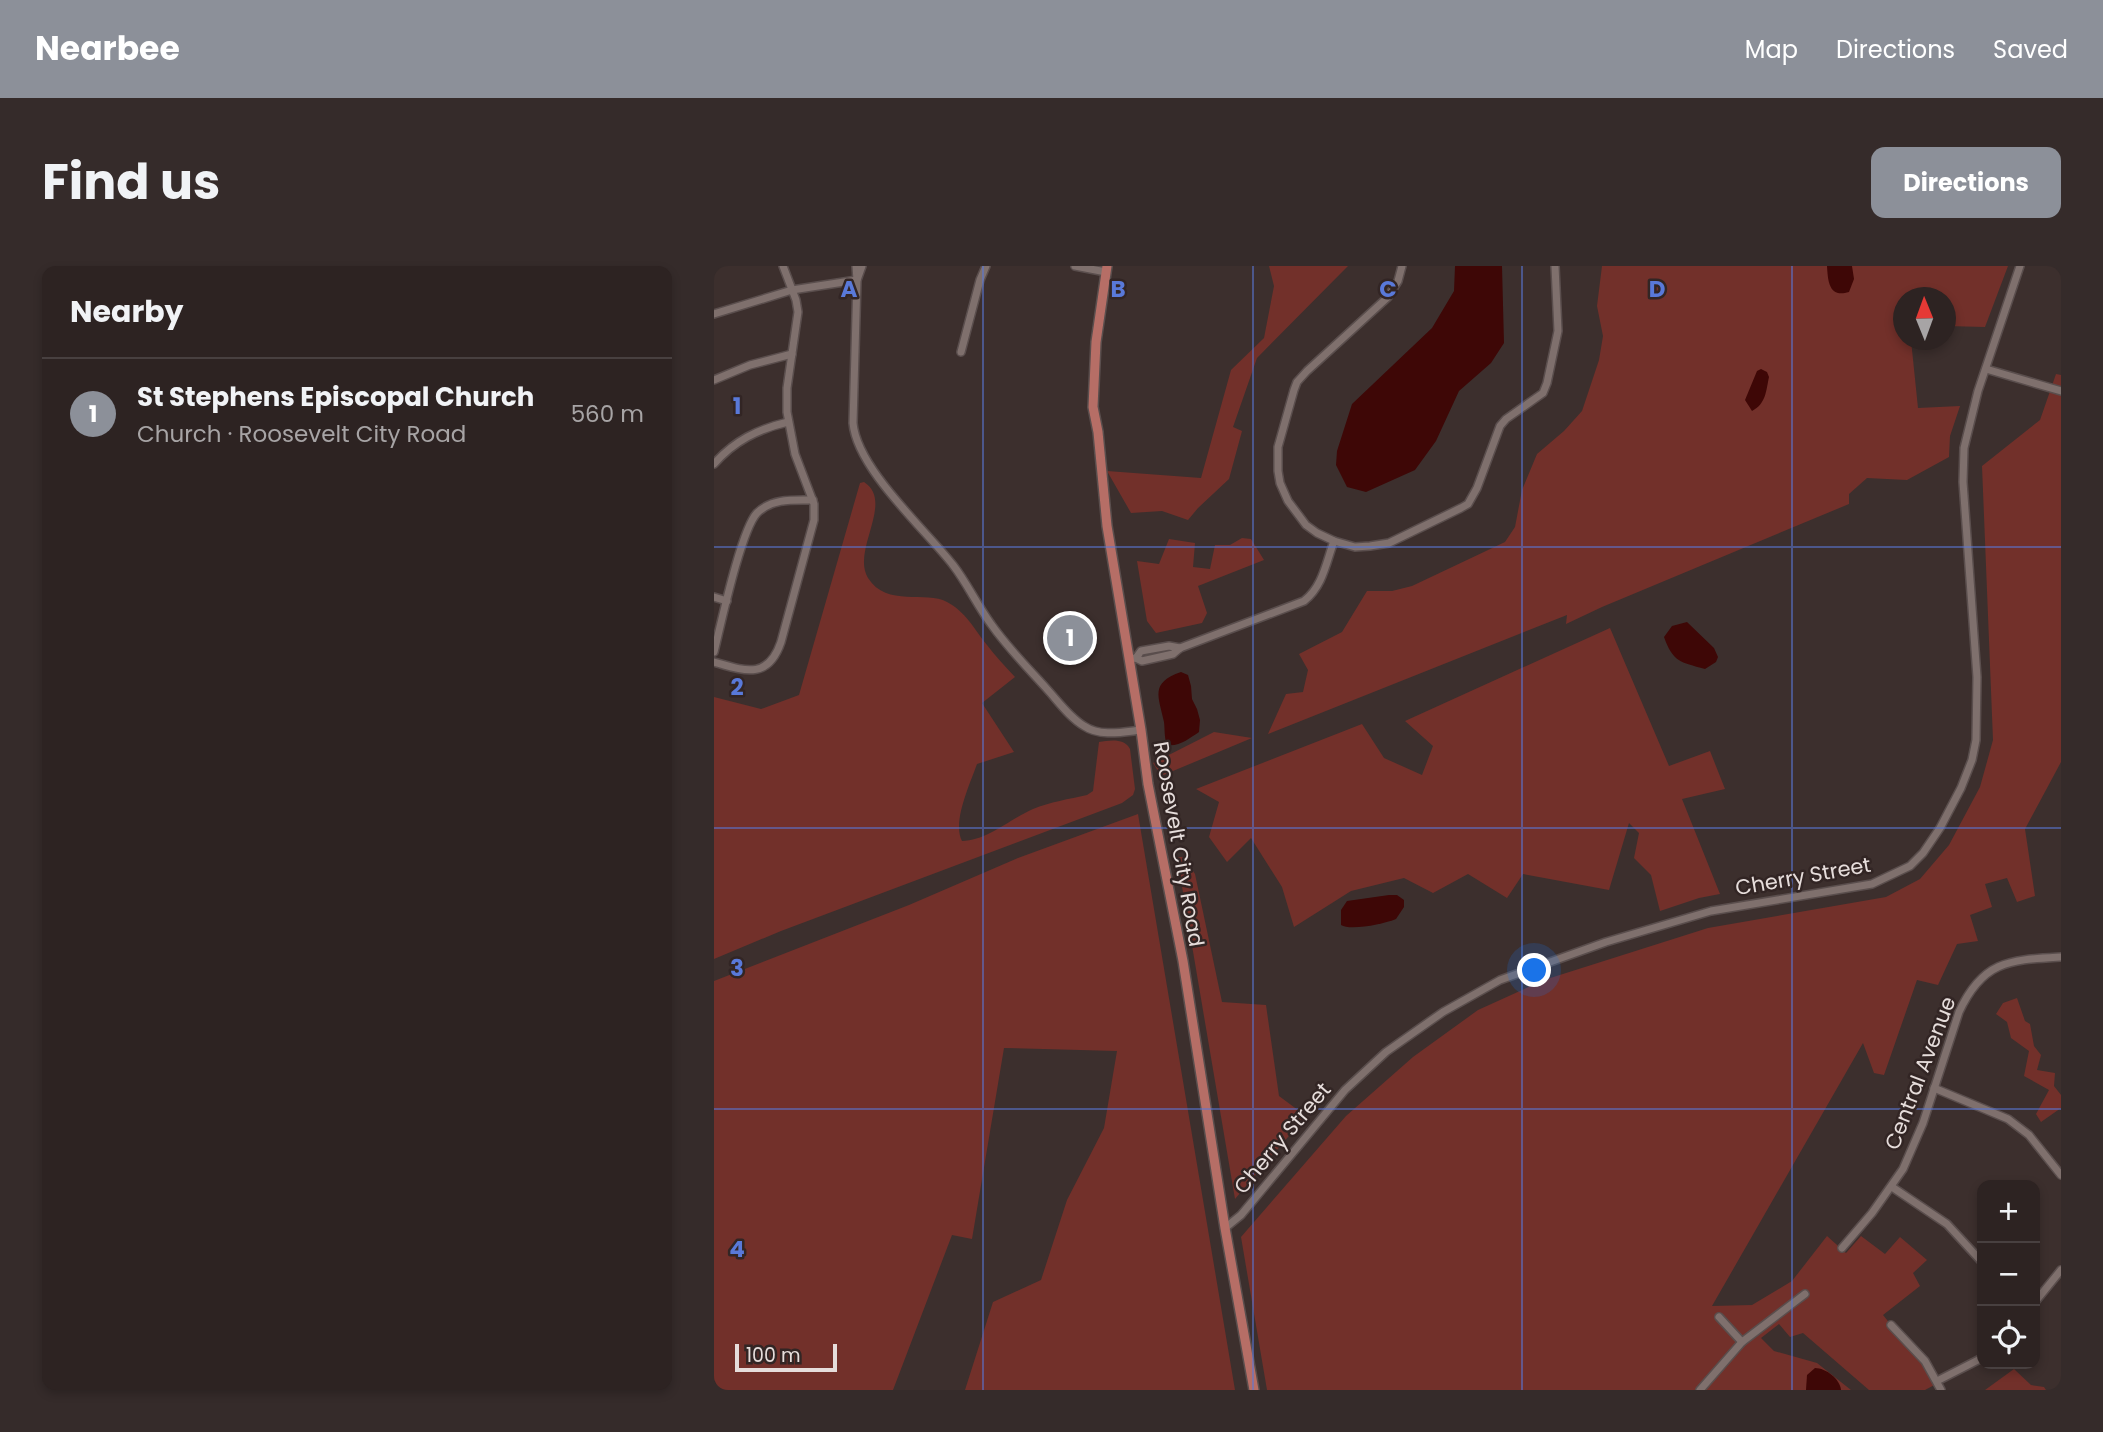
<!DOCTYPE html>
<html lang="en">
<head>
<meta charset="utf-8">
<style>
	:root { --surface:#2d2322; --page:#352b2a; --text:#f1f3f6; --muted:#a7a4a5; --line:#484040; --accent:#8c9099 }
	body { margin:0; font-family:Poppins,sans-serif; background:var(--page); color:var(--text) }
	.controls { position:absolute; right:21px; bottom:21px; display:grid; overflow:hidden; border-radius:14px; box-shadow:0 4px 10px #0003 }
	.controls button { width:63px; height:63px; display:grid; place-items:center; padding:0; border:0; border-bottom:2px solid var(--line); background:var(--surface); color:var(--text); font:35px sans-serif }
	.compass { position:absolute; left:1179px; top:21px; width:63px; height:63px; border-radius:50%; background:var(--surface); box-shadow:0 4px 10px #0003; rotate:359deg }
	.scale { position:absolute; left:21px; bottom:18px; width:102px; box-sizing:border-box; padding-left:7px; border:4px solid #e6dddb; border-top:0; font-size:19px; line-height:24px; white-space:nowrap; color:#e6dddb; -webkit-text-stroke:5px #322524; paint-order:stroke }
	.you { position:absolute; left:821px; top:705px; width:24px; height:24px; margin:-18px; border:5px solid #fff; border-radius:50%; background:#1a73e8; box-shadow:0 0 0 10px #1a73e833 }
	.badge { display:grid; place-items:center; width:46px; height:46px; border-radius:50%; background:var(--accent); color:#fff; font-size:23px; font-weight:700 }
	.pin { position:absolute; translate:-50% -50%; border:4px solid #fff; box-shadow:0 2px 7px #0006 }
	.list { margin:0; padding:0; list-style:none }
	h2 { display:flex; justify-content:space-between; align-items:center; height:91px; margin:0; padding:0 28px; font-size:30px }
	h2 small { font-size:23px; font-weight:400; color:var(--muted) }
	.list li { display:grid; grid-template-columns:46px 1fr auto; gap:21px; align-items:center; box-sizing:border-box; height:112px; padding:0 28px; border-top:2px solid var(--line) }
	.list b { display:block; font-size:26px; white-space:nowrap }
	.list p { margin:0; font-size:23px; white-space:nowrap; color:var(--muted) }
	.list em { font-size:23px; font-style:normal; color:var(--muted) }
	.icon { flex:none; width:38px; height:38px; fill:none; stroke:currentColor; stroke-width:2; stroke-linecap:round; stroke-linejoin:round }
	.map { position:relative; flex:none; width:1347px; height:1124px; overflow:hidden; border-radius:14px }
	header { display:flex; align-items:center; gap:42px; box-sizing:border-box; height:98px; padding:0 35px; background:var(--accent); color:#fff }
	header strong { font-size:33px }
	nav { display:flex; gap:38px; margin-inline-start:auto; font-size:24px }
	.intro { display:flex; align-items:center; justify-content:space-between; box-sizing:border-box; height:168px; padding:0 42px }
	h1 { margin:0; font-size:49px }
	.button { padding:18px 32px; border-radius:14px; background:var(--accent); color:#fff; font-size:24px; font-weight:700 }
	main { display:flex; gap:42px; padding:0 42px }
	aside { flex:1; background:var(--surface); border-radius:14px; box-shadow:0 4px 10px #0003 }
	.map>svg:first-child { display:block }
	.green { fill:#72302a }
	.water { fill:#3e0706 }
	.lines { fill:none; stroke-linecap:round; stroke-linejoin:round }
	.minor-casing { stroke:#5a4e4d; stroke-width:10 }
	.major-casing { stroke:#5a4e4d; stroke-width:12 }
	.minor { stroke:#7f706d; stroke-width:7 }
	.major { stroke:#b66e66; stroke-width:9 }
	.grid { fill:none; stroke:#5979d9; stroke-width:2; stroke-opacity:0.55 }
	.labels { text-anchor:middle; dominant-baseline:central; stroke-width:5; stroke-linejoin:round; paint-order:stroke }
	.street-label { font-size:21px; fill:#e6dddb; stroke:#322524 }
	.grid-label { font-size:23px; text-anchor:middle; font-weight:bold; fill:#5979d9; stroke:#322524; stroke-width:5; stroke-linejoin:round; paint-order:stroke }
</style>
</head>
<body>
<header>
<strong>Nearbee</strong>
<nav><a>Map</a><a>Directions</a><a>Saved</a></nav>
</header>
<div class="intro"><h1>Find us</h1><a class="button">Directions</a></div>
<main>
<aside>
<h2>Nearby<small></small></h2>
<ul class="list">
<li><span class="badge">1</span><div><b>St Stephens Episcopal Church</b><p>Church · Roosevelt City Road</p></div><em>560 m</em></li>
</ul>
</aside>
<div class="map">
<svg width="1347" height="1124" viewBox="0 0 1347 1124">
	<rect width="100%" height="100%" fill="#3c2f2d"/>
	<g class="green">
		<path d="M555 0H634L543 92 519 161 528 165 515 213 484 242 474 254 448 245 417 247 393 205 487 212 517 104 550 72 560 20Z"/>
		<path d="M888 0H1294L1271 61 1232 60V32H1190V74H1197L1204 142 1246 140 1236 170 1235 191 1193 214 1153 212 1135 228V238L888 341 852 358 853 349 554 468 572 428 589 426 594 404 585 388 628 366 653 325H678L698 320 791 276 801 261 808 224 823 188 850 165 868 145 885 94 889 70 883 40Z"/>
		<path d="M1342 108 1347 109V496L1311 563 1321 630 1303 636 1293 612 1271 618 1278 641 1256 649 1264 675 1243 678 1224 719 1203 714 1170 809 1160 807 1149 777 998 1040 1038 1039 1078 1015 1113 970 1132 987 1147 970 1171 988 1186 971 1213 994 1199 1007 1206 1020 1169 1049 1224 1117 1211 1124H1155L1089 1067 1076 1071 1065 1058 1047 1072 1060 1085 1103 1097 1137 1124H553L527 971 632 850 699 791 764 744 830 714 994 662 1172 631 1206 613 1235 579 1266 521 1279 474 1268 200 1326 154Z"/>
		<path d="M150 216C181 236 137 284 154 312 173 342 212 324 233 336 252 346 260 363 273 379 281 390 291 400 301 411L268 437 300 486 263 498C256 518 238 556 248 575 273 575 296 553 319 543 336 536 355 533 373 529L379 525 385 476C396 474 411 472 416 483L421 523 419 529 408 537 67 665 0 693V431L47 443 85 429 146 217Z"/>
		<path d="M528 272 537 273 550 294 484 320 493 347 488 357 442 367 433 355 423 295 445 298 455 273 481 277 479 301 496 303 501 279H516Z"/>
		<path d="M896 362 955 500 996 485 1011 523 968 533 1006 628 985 632 946 645 937 609 920 592 925 567 915 557 895 624 809 608 793 632 754 608 719 627 690 612 637 625 580 661 568 621 537 572 513 596 495 571 505 536 482 523 648 458 670 492 708 509 719 480 691 455Z"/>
		<path d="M500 466 538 472 447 510 439 497Z"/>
		<path d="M424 548 521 1124H251L279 1036 327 1014 353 934 390 862 403 785 290 782 258 973 238 969 179 1124H0V715L195 639 304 592Z"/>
		<path d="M463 591H470L481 608 508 736 552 739 565 830 592 850 521 933Z"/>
		<path d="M1303 732 1311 755 1316 758 1320 780 1327 789 1323 804 1341 807 1340 820 1347 829V842L1327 856 1322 848 1335 824 1310 810 1315 785 1297 772 1293 756 1282 748 1289 737Z"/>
		<path d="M1300 1103 1317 1119 1330 1121 1332 1124H1271Z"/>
	</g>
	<g class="water">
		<path d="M741 0H788L790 77 777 97 745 125 722 175 701 204 652 226 633 221 622 199 623 185 638 138 718 62 740 25Z"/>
		<path d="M1113 0H1138L1140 13 1135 26C1115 32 1114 16 1113 0Z"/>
		<path d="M1047 103 1053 106 1055 111C1052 125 1052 138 1038 145L1031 134 1043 105Z"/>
		<path d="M973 356 1000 382 1004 391 1002 396 991 403C966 396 959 396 950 371L958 360Z"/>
		<path d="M467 406 474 409 477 420 478 433 483 443 486 454 485 466C476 472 465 481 453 479 450 471 451 464 450 456 445 431 435 417 467 406Z"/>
		<path d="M675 629H683L690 634V641L682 653C670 658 636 665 627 659V644L633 635Z"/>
		<path d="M1101 1102C1112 1102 1126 1113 1127 1124H1092L1093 1109Z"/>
	</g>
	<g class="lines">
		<g class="minor-casing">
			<g id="minor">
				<path d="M142 0 143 14 139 157C143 203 211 263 239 299 253 317 263 339 277 358 293 381 313 401 332 422 344 435 355 451 370 460 386 471 409 466 427 464"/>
				<path d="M361 0 392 6"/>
				<path d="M688 0 684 15 674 31 593 105 583 116 580 124 564 181V205L566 217 574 235 592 259 603 267 620 275 641 281 656 280 675 277 747 242 754 238 763 222 786 160 792 153 829 127 833 117 844 65 841 0"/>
				<path d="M0 48 78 24 143 14 148 0"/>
				<path d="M247 86 266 14 272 0"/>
				<path d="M1272 103 1347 125"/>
				<path d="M0 114 36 99 78 88"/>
				<path d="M0 198C20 175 44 163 74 156"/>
				<path d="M0 331 13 335"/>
				<path d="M0 386C7 358 27 264 43 247 58 232 80 234 99 234"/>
				<path d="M422 392 427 385 455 380 466 382"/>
				<path d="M415 393 422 392 428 395 459 388 466 382 590 335C609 320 612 297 620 275"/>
				<path d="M0 396C31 405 54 414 67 376L100 254V238L81 188 73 146V122L84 46 82 34 69 0"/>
				<path d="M1220 822 1294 853 1315 869 1347 909"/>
				<path d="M1178 921 1233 958 1268 996"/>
				<path d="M511 962 527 949 631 824 672 786 729 746 786 714 892 676 997 645 1158 618 1196 600 1209 587 1226 562 1247 522 1258 494 1262 474 1263 411 1249 216 1250 182 1264 125 1306 0"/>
				<path d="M1128 982 1158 947 1189 903 1209 857 1245 746C1269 694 1296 694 1347 691"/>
				<path d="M1321 1036 1347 1004"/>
				<path d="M1005 1051 1028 1076"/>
				<path d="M1177 1059 1211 1095 1227 1124"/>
				<path d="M1223 1115 1268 1092"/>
				<path d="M986 1124 1028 1076 1091 1028"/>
			</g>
		</g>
		<g class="major-casing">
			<path id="major" d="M393 0 382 76 379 141 384 166 393 260 427 464 434 518 469 695 511 962 540 1124"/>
		</g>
		<use href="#minor" class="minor"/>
		<use href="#major" class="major"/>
	</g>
	<path class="grid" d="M269 0V1124M539 0V1124M808 0V1124M1078 0V1124M0 281H1347M0 562H1347M0 843H1347"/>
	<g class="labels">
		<g class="street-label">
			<text transform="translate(465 578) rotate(80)">Roosevelt City Road</text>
			<text transform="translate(1089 610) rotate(-10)">Cherry Street</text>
			<text transform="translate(1206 807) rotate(-69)">Central Avenue</text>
			<text transform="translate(568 872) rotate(-50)">Cherry Street</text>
		</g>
	</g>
	<g class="grid-label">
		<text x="135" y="31">A</text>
		<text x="404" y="31">B</text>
		<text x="674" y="31">C</text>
		<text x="943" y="31">D</text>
		<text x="23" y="148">1</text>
		<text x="23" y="429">2</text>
		<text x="23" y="710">3</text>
		<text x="23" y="991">4</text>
	</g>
</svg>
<div class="controls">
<button>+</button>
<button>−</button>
<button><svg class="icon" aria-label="locate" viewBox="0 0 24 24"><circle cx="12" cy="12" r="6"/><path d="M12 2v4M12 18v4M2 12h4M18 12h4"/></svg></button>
</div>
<svg class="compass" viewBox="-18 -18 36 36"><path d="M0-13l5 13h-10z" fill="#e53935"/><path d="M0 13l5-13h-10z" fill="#a7a4a5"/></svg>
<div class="scale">100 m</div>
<div class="you"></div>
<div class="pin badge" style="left:356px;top:372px">1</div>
</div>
</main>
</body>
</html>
